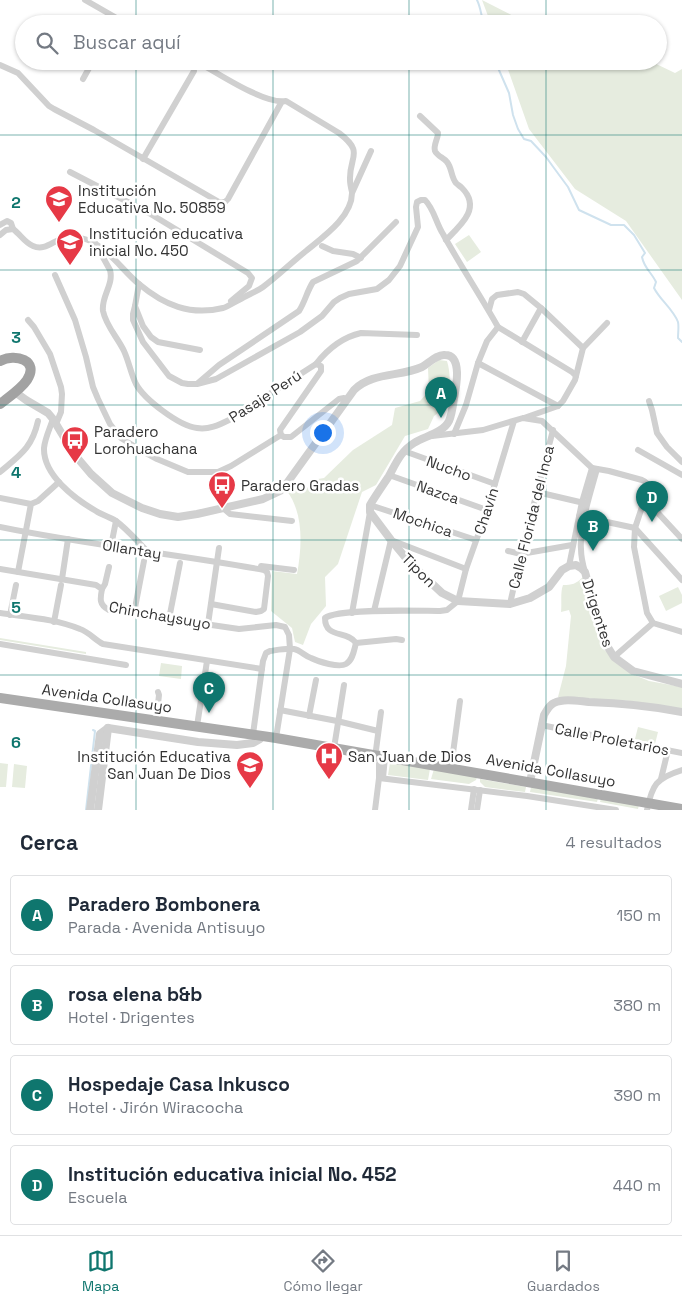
<!DOCTYPE html>
<html lang="es">
<head>
<meta charset="utf-8">
<style>
	:root { --surface:#fff; --page:#f6f6f7; --text:#1f2937; --muted:#747a83; --line:#e0e1e3; --accent:#0f766e }
	body { margin:0; font-family:"Space Grotesk",sans-serif; background:var(--page); color:var(--text) }
	.you { position:absolute; left:322px; top:432px; width:18px; height:18px; margin:-12px; border:4px solid #fff; border-radius:50%; background:#1a73e8; box-shadow:0 0 0 8px #1a73e833 }
	.badge { display:grid; place-items:center; width:32px; height:32px; border-radius:50%; background:var(--accent); color:#fff; font-size:16px; font-weight:700 }
	.pin { position:absolute; translate:-50% -41px; filter:drop-shadow(0 1px 2px #0008) }
	.pin::after { content:''; position:absolute; top:26px; width:18px; height:15px; background:inherit; clip-path:polygon(0 0,100% 0,50% 100%) }
	.list { margin:0; padding:0; list-style:none }
	h2 { display:flex; justify-content:space-between; align-items:center; height:65px; margin:0; padding:0 20px; font-size:21px }
	h2 small { font-size:16px; font-weight:400; color:var(--muted) }
	.list li { display:grid; grid-template-columns:32px 1fr auto; gap:15px; align-items:center; box-sizing:border-box; height:80px; margin:0 10px 10px; padding:0 10px; border:1px solid var(--line); border-radius:5px }
	.list b { display:block; font-size:19px; white-space:nowrap }
	.list p { margin:0; font-size:16px; white-space:nowrap; color:var(--muted) }
	.list em { font-size:16px; font-style:normal; color:var(--muted) }
	.icon { flex:none; width:28px; height:28px; fill:none; stroke:currentColor; stroke-width:2; stroke-linecap:round; stroke-linejoin:round }
	.map { position:relative; flex:none; width:682px; height:810px; overflow:hidden }
	.search { position:absolute; background:var(--surface); box-shadow:0 1px 4px #0004; left:15px; right:15px; top:15px; height:55px; display:flex; align-items:center; gap:12px; box-sizing:border-box; padding:0 18px; border-radius:28px; color:var(--muted); font-size:19px }
	.sheet { height:425px; background:var(--surface) }
	nav { display:flex; justify-content:space-around; align-items:center; box-sizing:border-box; height:70px; border-top:1px solid var(--line); background:var(--surface); font-size:14px; color:var(--muted) }
	nav a { display:grid; justify-items:center; gap:2px }
	nav .on { color:var(--accent) }
	.map>svg:first-child { display:block }
	.green { fill:#e6ecdf }
	.lines { fill:none; stroke-linecap:round; stroke-linejoin:round }
	.stream { stroke:#cfe2ee; stroke-width:2 }
	.minor { stroke:#d0d0d0; stroke-width:6 }
	.tertiary { stroke:#d0d0d0; stroke-width:8 }
	.primary { stroke:#ababab; stroke-width:10 }
	.trunk { stroke:#a2a2a2; stroke-width:10 }
	.grid { fill:none; stroke:#0f766e; stroke-width:1; stroke-opacity:0.55 }
	.labels { text-anchor:middle; dominant-baseline:central; stroke-width:5; stroke-linejoin:round; paint-order:stroke }
	.poi-label { font-size:15px; fill:#333; stroke:#fff; text-anchor:start }
	.street-label { font-size:15px; fill:#333; stroke:#fff }
	.grid-label { font-size:16px; text-anchor:middle; font-weight:bold; fill:#0f766e; stroke:#fff; stroke-width:5; stroke-linejoin:round; paint-order:stroke }
</style>
</head>
<body>
<div class="map">
<svg width="682" height="810" viewBox="0 0 682 810">
	<rect width="100%" height="100%" fill="#fff"/>
	<g class="green">
		<path d="M482 0 525 22H567L570 24H491Z"/>
		<path d="M505 61H650L675 73 682 69V300L626 221 575 189 529 129Z"/>
		<path d="M469 235 481 252 467 262 455 244Z"/>
		<path d="M439 360 447 361C452 378 449 390 446 407L434 416 428 429 405 436 376 485 362 492 338 564 325 577 326 606 311 624 303 645 295 642 292 628 271 611 272 571 297 574C302 547 304 514 287 491L293 485 302 492 318 479 324 478 353 450 392 425 395 408 420 401 429 391 428 368Z"/>
		<path d="M583 577 599 639 602 648 632 674 649 681 682 687V709L631 701 558 697 566 666 571 616 569 610 561 612C562 603 560 593 563 585 572 585 576 584 583 577Z"/>
		<path d="M678 587 682 595V603L666 611 659 596Z"/>
		<path d="M0 638 86 652V654L0 640Z"/>
		<path d="M161 663 182 666 181 679 159 676Z"/>
		<path d="M638 727 658 732 655 744 635 739Z"/>
		<path d="M0 763 8 764 6 787H0Z"/>
		<path d="M390 763 430 769 428 780 388 775Z"/>
		<path d="M14 764 27 766 25 788 12 787Z"/>
		<path d="M434 769 477 777 476 780 469 784 431 779Z"/>
		<path d="M480 779 526 787 525 792 485 787 480 782Z"/>
		<path d="M531 787 598 798 597 802 530 792Z"/>
		<path d="M601 798 639 805 638 809 600 802Z"/>
	</g>
	<g class="lines">
		<g class="stream">
			<path d="M477 0C481 8 481 16 484 24"/>
			<path d="M495 61 509 93 513 115 518 129 524 139 531 141 546 157 554 168 568 187 579 210 611 225H624L634 235 645 253 642 257C644 268 652 273 656 282L654 288C660 300 673 309 678 322 679 326 678 333 678 338L682 342"/>
			<path d="M86 810 95 731 93 730"/>
		</g>
		<g class="minor">
			<path d="M85 0 127 24"/>
			<path d="M196 61C216 72 265 105 286 101L339 133C365 153 349 156 350 180 350 184 351 188 352 192"/>
			<path d="M0 65 18 73 49 106 54 109 94 130 219 202H225L228 199 281 103"/>
			<path d="M83 79 93 61"/>
			<path d="M420 116 438 133C438 139 433 145 435 151 437 156 444 158 447 162 452 168 451 177 456 183 458 185 460 186 462 188 482 208 460 226 446 240"/>
			<path d="M143 159 194 71 193 67 185 61"/>
			<path d="M70 172 149 213 248 273 252 278 249 286 231 301"/>
			<path d="M0 225 7 221 11 223 13 229"/>
			<path d="M0 235 6 230 13 229C20 234 25 243 33 246 44 251 52 242 61 239 71 235 86 238 94 243 112 253 124 272 139 284 164 305 190 316 223 308 228 307 234 302 239 300 247 295 256 292 263 287 278 276 292 262 306 251 323 237 352 217 352 193L371 151"/>
			<path d="M95 243 110 270C114 285 101 296 103 311 106 326 118 338 124 351 129 362 131 374 136 384 144 399 179 426 197 428 208 430 219 425 229 420L316 364 321 366V371L280 430 281 435 284 437H291L339 399 344 398 347 400"/>
			<path d="M322 246 333 251 353 254 361 258"/>
			<path d="M55 275 75 320 86 357 93 387 98 399 110 424 121 438 137 448 157 459 188 472H218L231 466 281 435"/>
			<path d="M139 284 135 306 143 326 151 337 158 342 200 350"/>
			<path d="M135 306 133 314V320L143 342 169 376 182 383 188 384H197L216 379 300 332 322 316 334 302 340 298 349 294 377 289 389 280 400 266 418 227 416 207 417 202 421 200H425C434 209 436 223 443 234 460 265 480 295 498 327L487 341 478 363 466 405 454 434"/>
			<path d="M489 310 492 299 497 295 518 292 524 294 541 308 583 348"/>
			<path d="M28 320 34 327 50 354 61 387 62 394 61 412 56 424"/>
			<path d="M498 327 572 372 576 376 575 380 563 401 558 406 524 418"/>
			<path d="M522 342 541 308"/>
			<path d="M478 363 558 406"/>
			<path d="M316 364C327 350 343 337 361 333L417 335"/>
			<path d="M576 376 583 348 607 323"/>
			<path d="M198 383 219 365 299 311C305 302 307 291 313 282L357 261 396 222"/>
			<path d="M649 401 652 410 657 433 667 447 682 462"/>
			<path d="M53 419C50 428 45 438 44 448 43 475 75 499 96 511 102 515 110 517 116 521 127 529 137 541 147 551"/>
			<path d="M432 436 483 430 523 418 542 421 592 468"/>
			<path d="M638 450 682 475"/>
			<path d="M404 451 495 484"/>
			<path d="M592 468 609 471 642 480C647 482 648 484 648 489L635 528 634 547 647 613 653 623 682 632"/>
			<path d="M0 472C20 455 32 448 38 421"/>
			<path d="M389 475 487 510"/>
			<path d="M537 492 584 503"/>
			<path d="M0 498 31 504"/>
			<path d="M645 499 682 539"/>
			<path d="M370 505 476 540"/>
			<path d="M223 508 230 514 292 521"/>
			<path d="M579 516 635 528 682 580"/>
			<path d="M0 527C87 545 176 554 264 570L267 572 268 576 264 609 261 611 256 612 211 604"/>
			<path d="M111 546 116 521"/>
			<path d="M508 551 521 554 572 545"/>
			<path d="M261 566 294 570"/>
			<path d="M569 566 582 502 592 468"/>
			<path d="M0 569 96 585 102 589C100 599 99 605 109 610L239 629 276 625 285 627 289 635 290 649 276 738"/>
			<path d="M18 572 31 504 38 501 59 482"/>
			<path d="M585 572C583 565 581 557 581 549 579 527 591 491 597 469"/>
			<path d="M62 579 68 539"/>
			<path d="M102 589 105 584 109 567"/>
			<path d="M510 604 521 554 553 430"/>
			<path d="M374 611 391 540 466 569"/>
			<path d="M0 613C26 617 56 619 80 629 89 632 95 640 103 644L262 669"/>
			<path d="M134 613 144 561"/>
			<path d="M352 613 370 512"/>
			<path d="M10 615 16 585"/>
			<path d="M169 619 180 563"/>
			<path d="M54 622 61 585"/>
			<path d="M208 624 219 548"/>
			<path d="M356 643 396 639 402 640"/>
			<path d="M0 644 126 665"/>
			<path d="M614 657 653 623"/>
			<path d="M280 710 337 721 378 731"/>
			<path d="M309 716 316 680"/>
			<path d="M156 721 159 695 158 692"/>
			<path d="M541 725 682 753"/>
			<path d="M197 726 207 661"/>
			<path d="M253 734 263 661 266 653 270 651C277 650 286 648 294 649 300 650 305 656 311 658 319 662 339 668 346 664 353 660 354 650 356 643 347 630 325 639 325 618 338 608 420 611 440 611L447 610 458 601 466 569 487 510 514 421"/>
			<path d="M334 748 344 685"/>
			<path d="M451 768 460 701"/>
			<path d="M379 778 527 796 616 810"/>
			<path d="M383 778 385 757"/>
			<path d="M661 779 668 750"/>
			<path d="M375 810 379 778V759L376 750 381 712"/>
			<path d="M471 810 474 789"/>
			<path d="M477 810 480 790"/>
			<path d="M647 810C652 785 656 778 682 770"/>
		</g>
		<g class="tertiary">
			<path d="M15 392 26 400 48 413 53 419 74 454 91 474 112 493 142 508 160 514 178 517 197 514 263 499 280 491 287 483 354 390C372 372 400 377 422 367 429 363 437 354 445 355 463 355 456 388 454 398 453 405 452 414 449 421 443 433 425 436 414 443 401 451 396 463 389 476 383 485 376 495 370 505V512L391 540 410 563 442 593 458 601 510 604 530 598 549 587 562 570 569 566 576 565 581 568 585 572 604 641 614 657 633 671 682 684"/>
			<path d="M108 728 198 742 237 745 253 743 260 739 261 736"/>
			<path d="M530 782 544 715C547 710 549 705 554 703 564 698 578 701 589 702 620 703 651 706 682 712"/>
			<path d="M90 810 100 734 108 728"/>
			<path d="M98 810 108 728"/>
		</g>
		<path class="primary" d="M0 698 276 738 682 809"/>
		<path class="trunk" d="M0 361C15 353 40 360 27 380 21 389 9 397 0 404"/>
	</g>
	<path class="grid" d="M136 0V24M273 0V24M409 0V24M546 0V24M136 61V810M273 61V810M409 61V810M546 61V810M0 135H682M0 270H682M0 405H682M0 540H682M0 675H682"/>
	<defs>
		<g id="school-pin" transform="scale(1.4375)"><path d="M0 17L-7.5 6A9.5 9.5 0 1 1 7.5 6Z" fill="#e63946" stroke="#fff"/><path d="M0-5L7-2L0 1L-7-2ZM-4 1L0 2.5L4 1V4Q0 6-4 4Z" fill="#fff"/></g>
		<g id="bus-pin" transform="scale(1.4375)"><path d="M0 17L-7.5 6A9.5 9.5 0 1 1 7.5 6Z" fill="#e63946" stroke="#fff"/><path d="M-5-6H5V4H4V6H2V4H-2V6H-4V4H-5ZM-3.5-4V0h7V-4ZM-3.5 1.2v1.5H-2V1.2ZM2 1.2v1.5H3.5V1.2Z" fill="#fff"/></g>
		<g id="hospital-pin" transform="scale(1.4375)"><path d="M0 17L-7.5 6A9.5 9.5 0 1 1 7.5 6Z" fill="#e63946" stroke="#fff"/><path d="M-5-5h3v3.5h4V-5h3V5h-3V1.5h-4V5h-3Z" fill="#fff"/></g>
	</defs>
	<g fill-rule="evenodd">
		<use href="#school-pin" x="59" y="199"/>
		<use href="#school-pin" x="70" y="242"/>
		<use href="#bus-pin" x="75" y="440"/>
		<use href="#bus-pin" x="222" y="485"/>
		<use href="#hospital-pin" x="329" y="756"/>
		<use href="#school-pin" x="250" y="765"/>
	</g>
	<g class="labels">
		<g class="poi-label">
			<text x="78" y="190">Institución<tspan x="78" dy="17">Educativa No. 50859</tspan></text>
			<text x="89" y="233">Institución educativa<tspan x="89" dy="17">inicial No. 450</tspan></text>
			<text x="94" y="431">Paradero<tspan x="94" dy="17">Lorohuachana</tspan></text>
			<text x="241" y="485">Paradero Gradas</text>
			<text x="231" y="756" text-anchor="end">Institución Educativa<tspan x="231" dy="17">San Juan De Dios</tspan></text>
			<text x="348" y="756">San Juan de Dios</text>
		</g>
		<g class="street-label">
			<text transform="translate(265 396) rotate(-33)">Pasaje Perú</text>
			<text transform="translate(449 468) rotate(20)">Nucho</text>
			<text transform="translate(438 492) rotate(19)">Nazca</text>
			<text transform="translate(486 511) rotate(-72)">Chavín</text>
			<text transform="translate(531 517) rotate(-76)">Calle Florida del Inca</text>
			<text transform="translate(423 522) rotate(19)">Mochica</text>
			<text transform="translate(132 549) rotate(9)">Ollantay</text>
			<text transform="translate(419 570) rotate(45)">Tipon</text>
			<text transform="translate(598 613) rotate(72)">Drigentes</text>
			<text transform="translate(160 615) rotate(10)">Chinchaysuyo</text>
			<text transform="translate(107 698) rotate(8)">Avenida Collasuyo</text>
			<text transform="translate(612 739) rotate(11)">Calle Proletarios</text>
			<text transform="translate(551 770) rotate(10)">Avenida Collasuyo</text>
		</g>
	</g>
	<g class="grid-label">
		<text x="16" y="208">2</text>
		<text x="16" y="343">3</text>
		<text x="16" y="478">4</text>
		<text x="16" y="613">5</text>
		<text x="16" y="748">6</text>
	</g>
</svg>
<div class="you"></div>
<div class="pin badge" style="left:441px;top:418px">A</div>
<div class="pin badge" style="left:593px;top:551px">B</div>
<div class="pin badge" style="left:209px;top:713px">C</div>
<div class="pin badge" style="left:652px;top:522px">D</div>
<div class="search"><svg class="icon" aria-label="search" viewBox="0 0 24 24"><circle cx="10" cy="10" r="6"/><path d="M15 15l6 6"/></svg>Buscar aquí</div>
</div>
<section class="sheet">
<h2>Cerca<small>4 resultados</small></h2>
<ul class="list">
<li><span class="badge">A</span><div><b>Paradero Bombonera</b><p>Parada · Avenida Antisuyo</p></div><em>150 m</em></li>
<li><span class="badge">B</span><div><b>rosa elena b&amp;b</b><p>Hotel · Drigentes</p></div><em>380 m</em></li>
<li><span class="badge">C</span><div><b>Hospedaje Casa Inkusco</b><p>Hotel · Jirón Wiracocha</p></div><em>390 m</em></li>
<li><span class="badge">D</span><div><b>Institución educativa inicial No. 452</b><p>Escuela</p></div><em>440 m</em></li>
</ul>
</section>
<nav>
<a class="on"><svg class="icon" aria-label="map" viewBox="0 0 24 24"><path d="M3 6l6-2 6 2 6-2v14l-6 2-6-2-6 2zM9 4v14M15 6v14"/></svg>Mapa</a>
<a><svg class="icon" aria-label="directions" viewBox="0 0 24 24"><path d="M12 3l9 9-9 9-9-9zM9 14v-3h6M13 9l2 2-2 2"/></svg>Cómo llegar</a>
<a><svg class="icon" aria-label="saved" viewBox="0 0 24 24"><path d="M7 4h10v16l-5-4-5 4z"/></svg>Guardados</a>
</nav>
</body>
</html>
